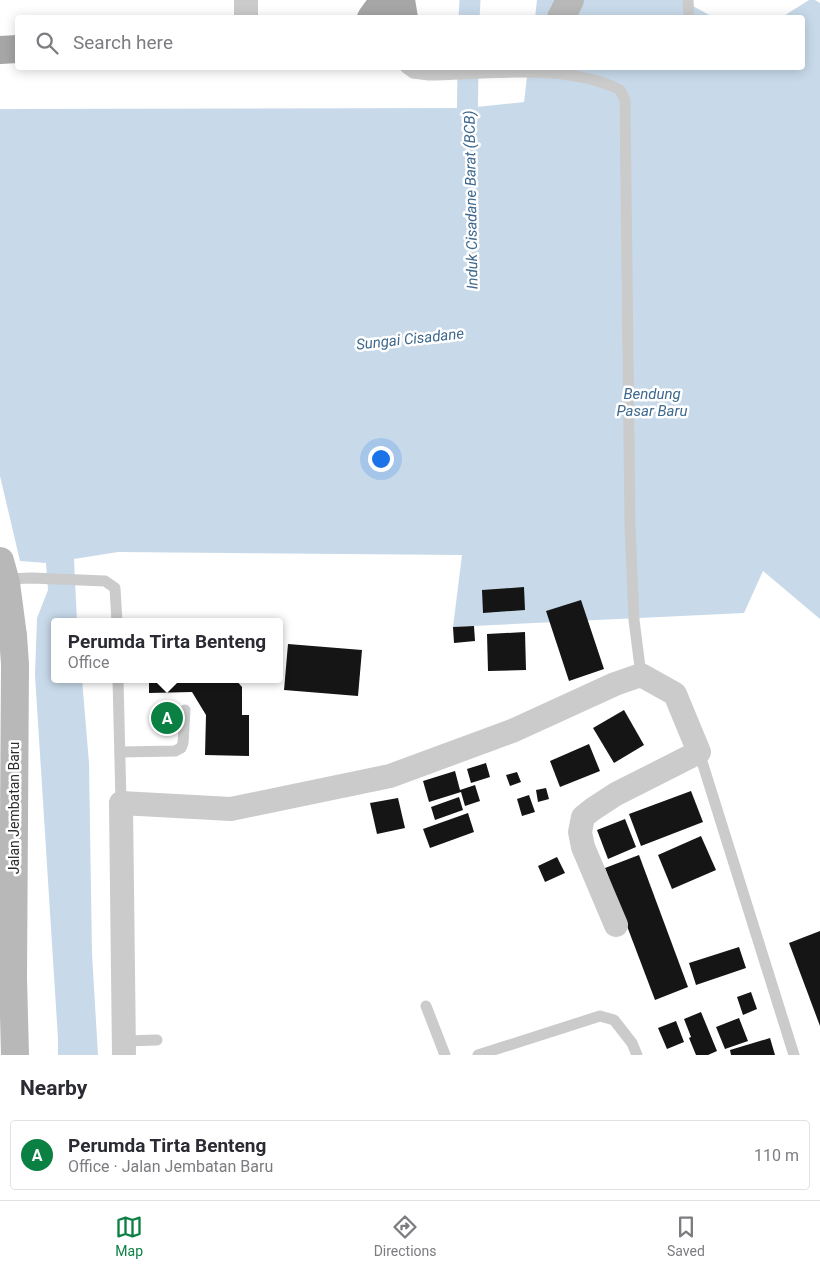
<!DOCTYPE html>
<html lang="en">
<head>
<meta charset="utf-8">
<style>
	:root { --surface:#fff; --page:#f7f7f7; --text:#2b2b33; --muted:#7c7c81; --line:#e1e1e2; --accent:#0b8043 }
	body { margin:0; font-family:Roboto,sans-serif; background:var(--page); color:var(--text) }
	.you { position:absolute; left:380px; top:458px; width:18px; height:18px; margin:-12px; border:4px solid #fff; border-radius:50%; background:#1a73e8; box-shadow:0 0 0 8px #1a73e833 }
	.badge { display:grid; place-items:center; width:32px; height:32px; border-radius:50%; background:var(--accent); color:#fff; font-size:16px; font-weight:700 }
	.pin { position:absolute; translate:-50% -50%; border:2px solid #fff; box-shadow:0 1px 5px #0006 }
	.popup { position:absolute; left:51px; top:618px; width:232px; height:65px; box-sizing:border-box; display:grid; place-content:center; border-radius:5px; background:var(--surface); filter:drop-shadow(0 1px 4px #0005); font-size:16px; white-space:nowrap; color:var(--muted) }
	.popup b { font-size:19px; color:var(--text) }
	.popup::after { content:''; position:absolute; left:50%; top:100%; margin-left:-10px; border:10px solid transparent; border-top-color:var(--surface) }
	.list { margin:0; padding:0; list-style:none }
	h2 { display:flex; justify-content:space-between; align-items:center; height:65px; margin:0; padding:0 20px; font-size:21px }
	h2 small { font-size:16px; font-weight:400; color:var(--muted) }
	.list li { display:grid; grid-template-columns:32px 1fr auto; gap:15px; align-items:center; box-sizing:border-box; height:70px; margin:0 10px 10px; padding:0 10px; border:1px solid var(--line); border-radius:5px }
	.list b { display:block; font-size:19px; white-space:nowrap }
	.list p { margin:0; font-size:16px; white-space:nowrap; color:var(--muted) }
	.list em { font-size:16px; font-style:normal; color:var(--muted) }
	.icon { flex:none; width:28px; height:28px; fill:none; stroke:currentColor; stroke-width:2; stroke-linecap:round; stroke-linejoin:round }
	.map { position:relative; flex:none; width:820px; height:1055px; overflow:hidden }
	.search { position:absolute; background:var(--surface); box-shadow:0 2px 12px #0003; left:15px; right:15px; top:15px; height:55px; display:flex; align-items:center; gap:12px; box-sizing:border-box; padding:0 18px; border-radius:5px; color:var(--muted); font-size:19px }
	.sheet { height:145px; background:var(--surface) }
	nav { display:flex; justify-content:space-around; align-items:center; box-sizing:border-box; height:70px; border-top:1px solid var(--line); background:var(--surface); font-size:14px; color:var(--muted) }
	nav a { display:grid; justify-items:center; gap:2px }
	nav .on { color:var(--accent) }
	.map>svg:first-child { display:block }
	.water { fill:#c8daea }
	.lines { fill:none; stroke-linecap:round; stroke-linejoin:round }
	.canal { stroke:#c8daea; stroke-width:21 }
	.building { fill:#151515 }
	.lane { stroke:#cbcbcb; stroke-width:11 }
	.street { stroke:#cbcbcb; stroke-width:24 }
	.secondary { stroke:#b8b8b8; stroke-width:28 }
	.primary { stroke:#a6a6a6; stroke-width:28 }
	.secondary-bridge { stroke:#b8b8b8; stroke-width:28 }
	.labels { text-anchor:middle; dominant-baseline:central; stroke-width:5; stroke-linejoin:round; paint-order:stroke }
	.street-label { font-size:14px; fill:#2e2e2e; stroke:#fff }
	.water-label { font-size:15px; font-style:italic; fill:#3e688d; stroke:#fff }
</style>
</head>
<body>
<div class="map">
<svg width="820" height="1055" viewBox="0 0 820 1055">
	<rect width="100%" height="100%" fill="#fff"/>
	<g class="water">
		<path d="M537 0H682L713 17 535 18Z"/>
		<path d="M809 0H815L820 3V619L763 571 744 613 453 627 462 555 118 552 74 559 77 622H54V679H82L89 763 92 954 98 1055H58V1039L35 675 37 618 48 590 46 563 20 561 0 476V109L466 108 524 102 528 68H802V18L782 17Z"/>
	</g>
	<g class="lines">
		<g class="canal">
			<path d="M469 18 470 0"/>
			<path d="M467 137 468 68"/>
		</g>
	</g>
	<g class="building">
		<path d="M524 587 525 610 483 613 482 590Z"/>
		<path d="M581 600 604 669 569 681 546 611Z"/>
		<path d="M474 626 475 641 454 643 453 627Z"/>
		<path d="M525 632 526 670 488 671 487 634Z"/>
		<path d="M288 644 362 650 358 696 284 690Z"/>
		<path d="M149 679H235L242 687V715H249V756L205 755 206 715 192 692 149 693Z"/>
		<path d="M624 710 644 745 614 763 593 728Z"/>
		<path d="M589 744 600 771 560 787 550 761Z"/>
		<path d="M486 763 490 777 471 783 467 769Z"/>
		<path d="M455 771 460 790 475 785 480 801 465 806 461 792 429 802 423 781Z"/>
		<path d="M517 772 521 782 510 786 506 775Z"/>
		<path d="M546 788 549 799 538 802 536 790Z"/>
		<path d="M691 791 703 822 641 846 629 814Z"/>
		<path d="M529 795 535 812 522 816 517 799Z"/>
		<path d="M459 797 463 810 435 820 431 807Z"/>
		<path d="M398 798 405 828 377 834 370 803Z"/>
		<path d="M468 813 474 832 430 848 423 829Z"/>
		<path d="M625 819 636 847 608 859 597 830Z"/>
		<path d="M701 836 716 870 672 889 658 855Z"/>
		<path d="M639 855 688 987 655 1000 605 868Z"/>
		<path d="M557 857 565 873 545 882 538 866Z"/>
		<path d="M820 931V1026L789 943Z"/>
		<path d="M739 947 746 968 696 985 689 963Z"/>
		<path d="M751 992 757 1009 743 1015 737 997Z"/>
		<path d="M701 1012 717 1051 708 1055H696L689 1038 691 1037 684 1019Z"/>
		<path d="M739 1018 748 1041 725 1049 716 1027Z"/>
		<path d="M676 1021 684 1042 667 1049 658 1028Z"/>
		<path d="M770 1038 775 1055H731L730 1050Z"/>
	</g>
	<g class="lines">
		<g class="lane">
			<path d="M688 0 689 18"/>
			<path d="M406 68 413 73 429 75C486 74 569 63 620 90L625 100 630 526 634 620 641 675"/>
			<path d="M5 579 32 578 105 581 115 588 117 622"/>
			<path d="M118 679 121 803"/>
			<path d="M120 752 175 751 181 748 183 743 185 710"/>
			<path d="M699 752 794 1055"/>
			<path d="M426 1006 445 1055"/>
			<path d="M123 1041 157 1040"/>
			<path d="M478 1055 600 1016 614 1020 632 1043 637 1055"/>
		</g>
		<g class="street">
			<path d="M246 0V18"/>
			<path d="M124 1055 121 803 231 809 390 776 512 731 615 684 641 675 675 694 699 752 616 794 593 809 583 817 580 832 583 847 616 925"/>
		</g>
		<g class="secondary">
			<path d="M561 18 570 0"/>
			<path d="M13 636 15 664 13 978 15 1055"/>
		</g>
		<g class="primary">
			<path d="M401 0 404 18"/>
			<path d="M371 18 384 0"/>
			<path d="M0 50 18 49"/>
		</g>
		<path class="secondary-bridge" d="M0 561 6 583 13 636"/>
	</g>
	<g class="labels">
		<g class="street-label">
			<text transform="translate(14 808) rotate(-90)">Jalan Jembatan Baru</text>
		</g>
		<g class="water-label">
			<text transform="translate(471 200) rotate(-91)">Induk Cisadane Barat (BCB)</text>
			<text transform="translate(410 339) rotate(-6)">Sungai Cisadane</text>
			<text x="652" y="394">Bendung<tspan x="652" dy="17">Pasar Baru</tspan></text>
		</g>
	</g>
</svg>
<div class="you"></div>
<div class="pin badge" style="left:167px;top:718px">A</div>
<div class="popup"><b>Perumda Tirta Benteng</b>Office</div>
<div class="search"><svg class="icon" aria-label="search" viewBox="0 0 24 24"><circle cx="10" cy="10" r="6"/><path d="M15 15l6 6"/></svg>Search here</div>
</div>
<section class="sheet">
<h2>Nearby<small></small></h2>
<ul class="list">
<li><span class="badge">A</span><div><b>Perumda Tirta Benteng</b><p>Office · Jalan Jembatan Baru</p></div><em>110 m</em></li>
</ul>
</section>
<nav>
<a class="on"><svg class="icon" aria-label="map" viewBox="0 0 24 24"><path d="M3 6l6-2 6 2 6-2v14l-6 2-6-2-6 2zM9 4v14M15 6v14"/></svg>Map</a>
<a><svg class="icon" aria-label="directions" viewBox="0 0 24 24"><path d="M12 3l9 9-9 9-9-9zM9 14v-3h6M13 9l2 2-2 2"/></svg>Directions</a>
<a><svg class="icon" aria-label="saved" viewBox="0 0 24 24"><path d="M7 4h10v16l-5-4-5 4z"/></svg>Saved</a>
</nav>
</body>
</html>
